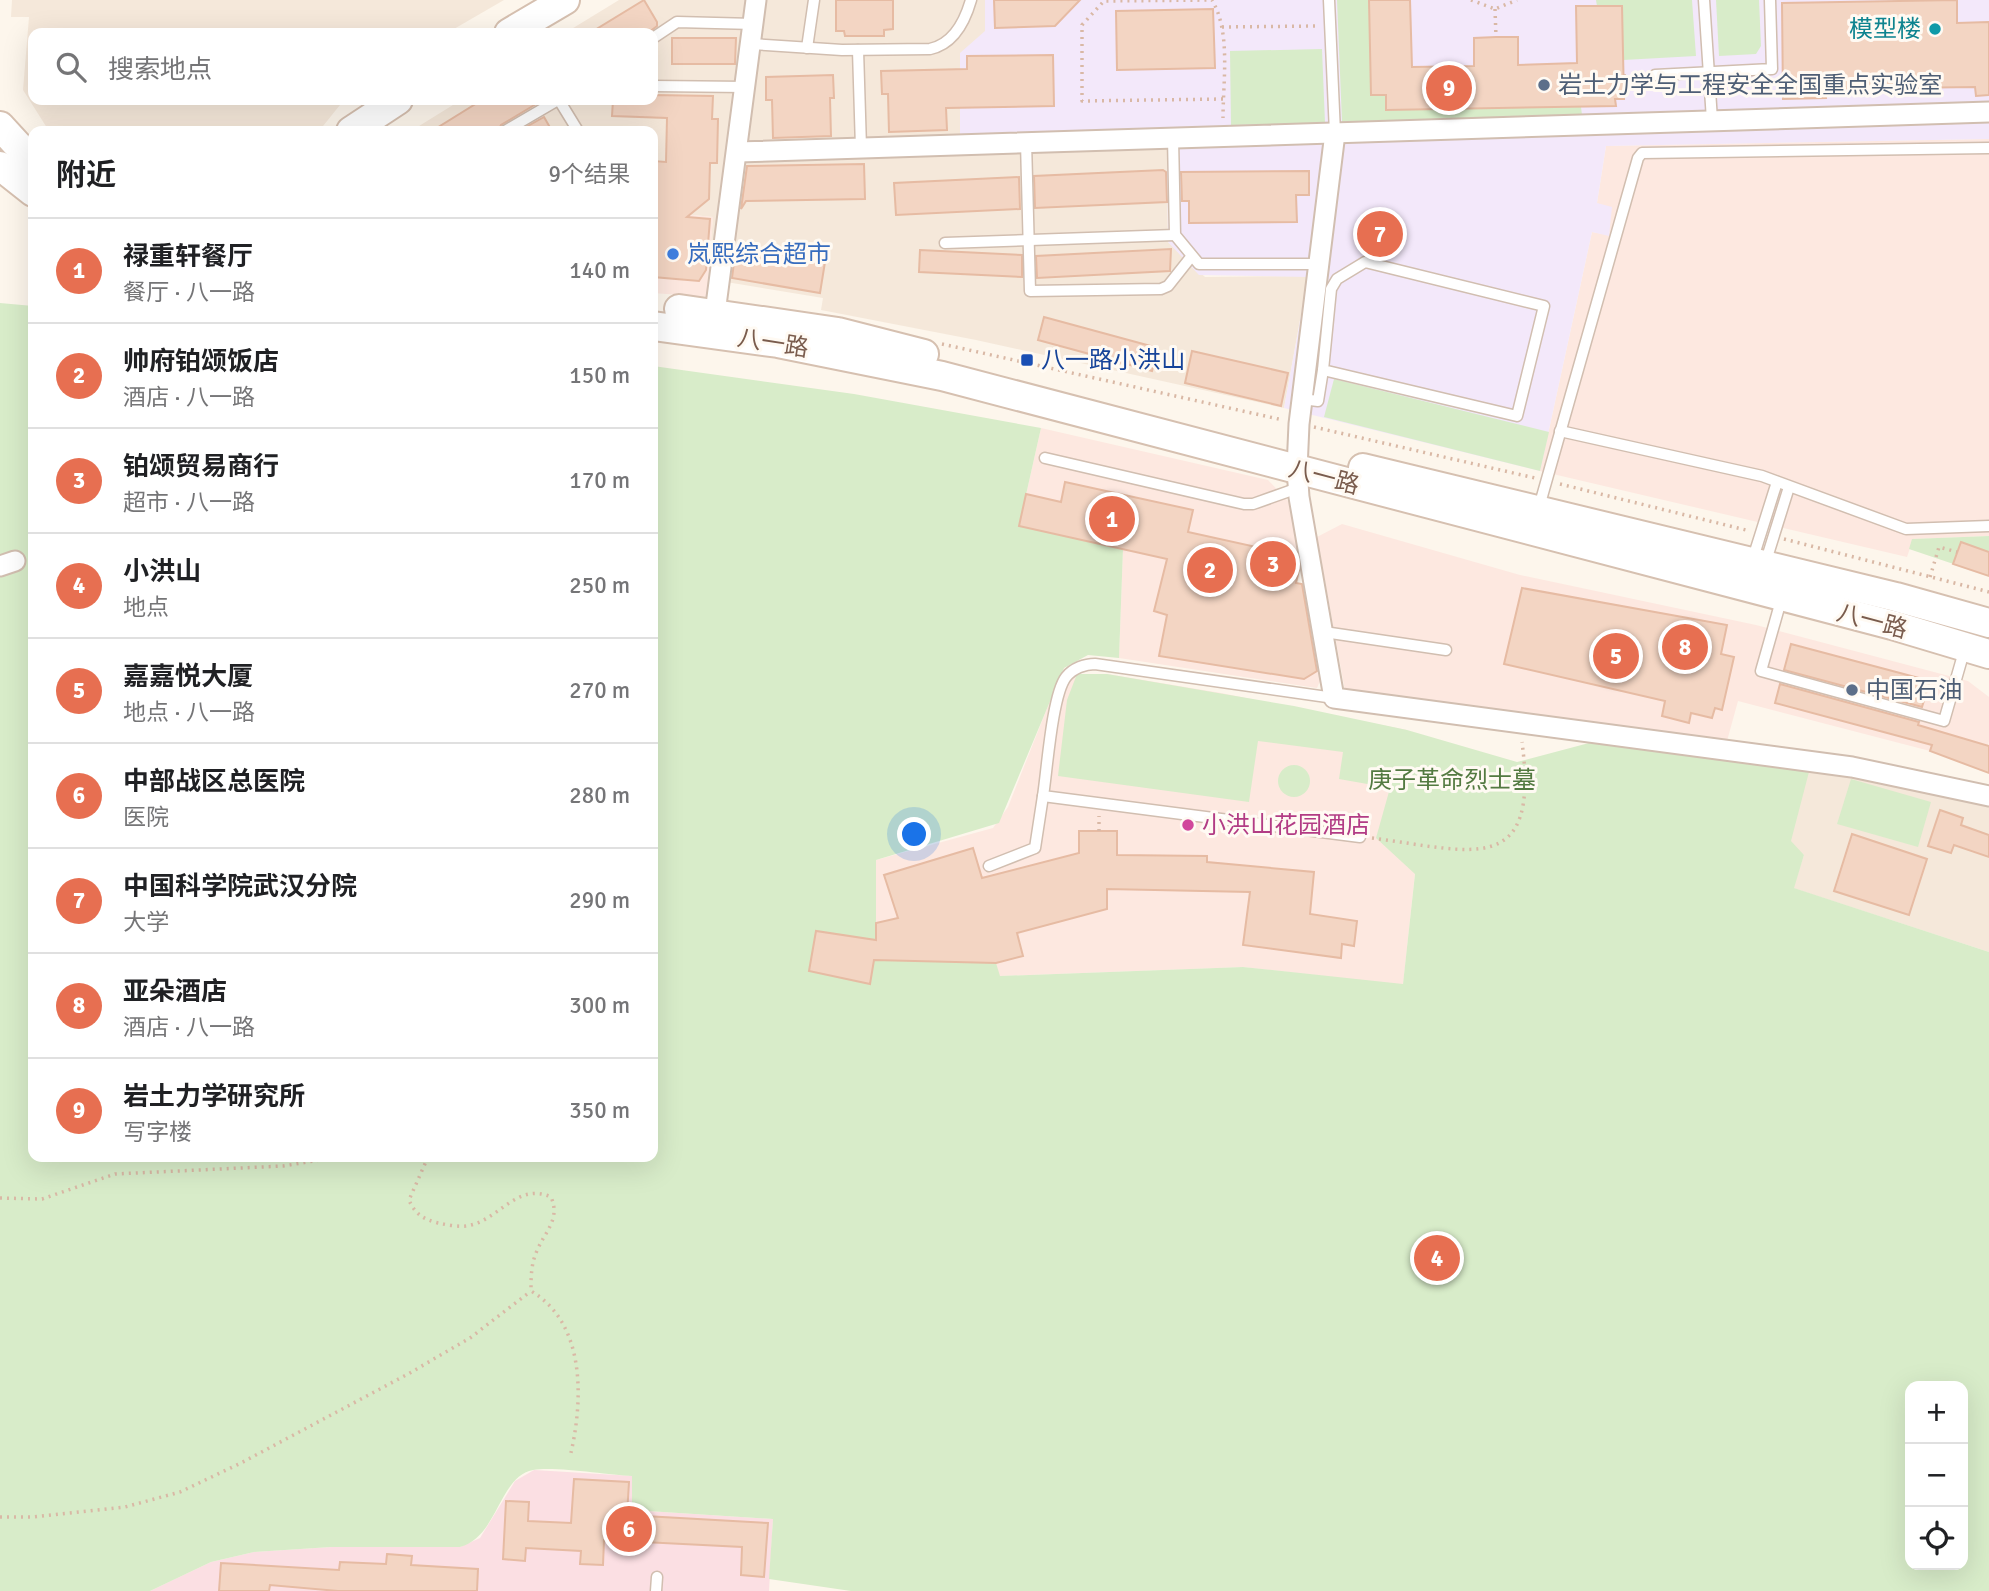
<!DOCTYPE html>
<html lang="zh">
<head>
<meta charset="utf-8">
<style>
	:root { --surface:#fff; --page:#f6f6f6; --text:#202124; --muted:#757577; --line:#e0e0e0; --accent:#e76f51 }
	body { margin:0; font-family:Signika,"Noto Sans SC",sans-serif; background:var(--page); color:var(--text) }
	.controls { position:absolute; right:21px; bottom:21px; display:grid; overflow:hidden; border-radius:14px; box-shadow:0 7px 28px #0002 }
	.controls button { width:63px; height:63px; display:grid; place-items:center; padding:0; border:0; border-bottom:2px solid var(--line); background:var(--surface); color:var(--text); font:35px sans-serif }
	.you { position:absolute; left:915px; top:835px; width:24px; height:24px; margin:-18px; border:5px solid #fff; border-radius:50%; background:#1a73e8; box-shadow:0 0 0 10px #1a73e833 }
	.badge { display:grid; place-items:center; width:46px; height:46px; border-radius:50%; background:var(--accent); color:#fff; font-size:23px; font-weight:700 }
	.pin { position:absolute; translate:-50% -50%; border:4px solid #fff; box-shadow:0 2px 7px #0006 }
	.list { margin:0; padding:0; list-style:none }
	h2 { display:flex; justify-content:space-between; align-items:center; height:91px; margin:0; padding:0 28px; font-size:30px }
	h2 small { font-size:23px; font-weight:400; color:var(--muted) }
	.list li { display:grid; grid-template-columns:46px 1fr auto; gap:21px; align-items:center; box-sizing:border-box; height:105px; padding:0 28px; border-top:2px solid var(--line) }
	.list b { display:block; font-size:26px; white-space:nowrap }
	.list p { margin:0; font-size:23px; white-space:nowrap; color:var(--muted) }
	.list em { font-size:23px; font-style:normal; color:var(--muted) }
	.icon { flex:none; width:38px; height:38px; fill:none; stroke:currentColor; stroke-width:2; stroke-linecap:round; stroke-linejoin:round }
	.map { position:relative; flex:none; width:1989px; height:1591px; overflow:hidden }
	.search { position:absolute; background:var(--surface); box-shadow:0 7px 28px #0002; left:28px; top:28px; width:630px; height:77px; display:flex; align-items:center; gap:18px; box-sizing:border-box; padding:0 24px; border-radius:14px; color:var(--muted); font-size:26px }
	.panel { position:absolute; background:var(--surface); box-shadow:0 7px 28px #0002; left:28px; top:126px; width:630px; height:1036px; border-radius:14px }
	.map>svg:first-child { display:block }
	.residential { fill:#f5e8da }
	.commercial { fill:#fde8e0 }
	.education { fill:#f3e8fa }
	.medical { fill:#fbdfe3 }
	.green { fill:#d8ecc9; fill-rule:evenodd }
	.building { fill:#f3d5c3; stroke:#e6bba3; stroke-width:2 }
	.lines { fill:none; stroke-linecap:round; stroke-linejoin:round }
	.lane-casing { stroke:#d1beb0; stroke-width:13 }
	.street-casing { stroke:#d1beb0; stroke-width:23 }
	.secondary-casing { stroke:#d6c0b0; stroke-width:32 }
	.path { stroke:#d9b8a5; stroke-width:3.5; stroke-dasharray:2 5; stroke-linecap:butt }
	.lane { stroke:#fff; stroke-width:10 }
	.street { stroke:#fff; stroke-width:19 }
	.secondary { stroke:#fff; stroke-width:28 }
	.culture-dot { fill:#0f9aa8; stroke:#fffaf3; stroke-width:2.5 }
	.service-dot { fill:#5c6f8a; stroke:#fffaf3; stroke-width:2.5 }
	.shop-dot { fill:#3f7fe0; stroke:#fffaf3; stroke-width:2.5 }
	.transit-dot { fill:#1a4fb4; stroke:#fffaf3; stroke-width:2.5 }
	.hotel-dot { fill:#d1479c; stroke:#fffaf3; stroke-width:2.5 }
	.labels { text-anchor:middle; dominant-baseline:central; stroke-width:6; stroke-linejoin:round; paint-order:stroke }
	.culture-label { font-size:24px; fill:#0d838f; stroke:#fffaf3; text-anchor:end }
	.service-label { font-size:24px; fill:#4e5e75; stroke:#fffaf3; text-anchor:start }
	.shop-label { font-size:24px; fill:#366cbe; stroke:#fffaf3; text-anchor:start }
	.street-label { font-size:24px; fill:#7a5c4d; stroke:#fffaf3 }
	.transit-label { font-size:24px; fill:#164399; stroke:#fffaf3; text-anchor:start }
	.park-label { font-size:24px; fill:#537a41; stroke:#fffaf3 }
	.hotel-label { font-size:24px; fill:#b23c85; stroke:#fffaf3; text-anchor:start }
</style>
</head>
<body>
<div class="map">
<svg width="1989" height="1591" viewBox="0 0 1989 1591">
	<rect width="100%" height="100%" fill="#fdf6ec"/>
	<g class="residential">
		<path d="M12 0H504L447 33H33V100H344L319 131H49L23 90 29 17H11Z"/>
		<path d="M619 0H985V31L1167 148 1168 242 1205 277 1308 276 1284 408 976 340 821 310 823 298 708 279 713 217 653 211V131H411L461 100H653V33H565Z"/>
		<path d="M1646 749 1810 768 1965 799 1989 807V952L1793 888 1804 855Z"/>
	</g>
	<g class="commercial">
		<path d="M1989 139V536L1913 539 1907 557 1540 471 1592 232 1609 235 1597 203 1606 146Z"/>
		<path d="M653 211 713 217 707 297 653 293Z"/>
		<path d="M1041 428 1268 480 1289 502 1302 557 1296 583 1306 584 1323 674 1317 688 1119 658 1123 549 1019 526Z"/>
		<path d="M1342 524 1520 575 1756 625 1968 681 1989 697V741L1988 745 1936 731 1930 751 1738 701 1727 741 1345 691 1317 537Z"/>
		<path d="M1063 668 1077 674H1107L1221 693 1407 730 1415 873 1403 985 1243 967 1000 976 874 960 870 984 809 971 816 931 876 939V860L993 828 1008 807Z"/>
	</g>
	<path class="education" d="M985 0H1989V139L1606 146 1597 203 1612 207 1609 236 1592 232 1540 471 1284 408 1308 277 1199 275 1168 242 1167 148 960 153V53L985 31Z"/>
	<path class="medical" d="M534 1470 633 1476 632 1510 773 1519 769 1591H150L211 1562 254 1552 331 1547H460L480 1538 515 1481Z"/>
	<g class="green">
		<path d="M1337 0H1369L1371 94 1386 95V110L1581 107 1582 115 1342 122Z"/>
		<path d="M1596 0H1692L1696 56 1623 60 1622 6H1597Z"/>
		<path d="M1716 0H1759L1761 46 1756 54 1719 56Z"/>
		<path d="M1322 49 1325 123 1231 125 1230 51Z"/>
		<path d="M0 303 33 306V1157H653V366L854 394 1041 428 1019 526 1123 549 1119 658 1088 655 1064 668 999 823 876 860V940L816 931 809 971 869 983 874 960 996 963 1000 976 1243 967 1403 984 1415 874 1376 838 1390 788 1339 779 1343 752 1258 741 1249 802 1058 776 1067 700 1077 674H1107L1294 706 1407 730 1517 762 1589 743 1810 768 1791 841 1804 855 1794 888 1989 952V1591H851L769 1579 773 1519 632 1510V1476C608 1475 555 1466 533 1470 499 1476 498 1537 460 1547H331L254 1552 211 1562 150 1591H0ZM1910 1386H1963V1565H1910Z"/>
		<path d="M1334 379 1549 432 1540 471 1324 417Z"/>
		<path d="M1989 536V576L1909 549 1912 539Z"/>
		<circle cx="1294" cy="781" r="16"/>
		<path d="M1851 779 1931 802 1918 847 1837 824Z"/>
	</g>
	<g class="building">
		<path d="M644 0 657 22V26L648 33H590Z"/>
		<path d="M836 0H893V29L884 30V36H845L844 31H836Z"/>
		<path d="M994 0H1080L1055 26 995 28Z"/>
		<path d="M1369 0H1410L1412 67 1474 66V38L1496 37H1518V65L1577 63 1576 6H1622L1624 99H1615L1616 106 1386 110V95H1371Z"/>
		<path d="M1957 0V23L1989 22V95L1976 96 1975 87 1825 89 1826 98 1783 99 1782 3Z"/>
		<path d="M1213 9 1215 68 1117 70 1116 11Z"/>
		<path d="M672 38H736L735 64H672Z"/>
		<path d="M1053 55 1054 106 946 108 947 130 889 132 888 94H882L881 71 967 69V56Z"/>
		<path d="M833 75 834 98H830L831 136 773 138 772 100H766V77Z"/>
		<path d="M653 95 713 96 712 119H718L717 163H710L709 199 687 217 710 219 706 270 699 281 653 277V161L666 162 667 118 612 116 613 100H653Z"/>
		<path d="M482 100H533L536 104 501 125 498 131H432Z"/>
		<path d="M544 117 552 131H519Z"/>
		<path d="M864 164 865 199 746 201 741 209 747 166Z"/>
		<path d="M1163 170 1166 172 1167 202 1035 208 1034 176Z"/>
		<path d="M1309 171V195H1296L1297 222 1189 223V201H1182L1181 172Z"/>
		<path d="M1019 177 1020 209 896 215 894 183Z"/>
		<path d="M736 247 825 262 820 293 732 278Z"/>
		<path d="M1171 249 1170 271 1037 278 1036 256Z"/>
		<path d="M920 250 1022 255V277L919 272Z"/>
		<path d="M1044 317 1158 348 1152 371 1038 340Z"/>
		<path d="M1192 351 1288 373 1281 406 1185 383Z"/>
		<path d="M1065 482 1193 510 1188 532 1297 556 1299 570 1296 583 1302 584 1317 671 1304 679 1159 656 1167 615 1154 611 1167 559 1019 526 1026 494 1061 502Z"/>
		<path d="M1961 542 1989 552V576L1953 564Z"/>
		<path d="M1522 588 1727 625 1721 654 1734 657 1722 710 1715 708 1712 718 1691 713 1689 723 1662 716 1665 701 1504 664Z"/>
		<path d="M1791 644 1930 681 1922 707 1784 670Z"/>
		<path d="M1780 684 1919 722 1918 725 1989 746V773L1930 751 1932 745 1775 703Z"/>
		<path d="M1940 810 1963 818 1961 825 1989 835V857L1954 845 1951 853 1928 846Z"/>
		<path d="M1079 831H1117V855L1207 856V862L1314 872 1310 914 1357 921 1354 946 1342 944 1341 958 1243 945 1250 892 1107 889V909L1017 933 1023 956 996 963 874 960 870 984 809 971 816 931 876 940V923L898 918 884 875 973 848 982 878 1079 853Z"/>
		<path d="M1852 834 1927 859 1909 915 1834 891Z"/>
		<path d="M574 1479 629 1482 627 1515 768 1523 764 1577 741 1575 742 1547 604 1540 603 1565 580 1564 581 1551 526 1548 525 1561 503 1559 506 1501 529 1502 528 1521 571 1523Z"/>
		<path d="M387 1554 412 1556 411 1565 478 1569 477 1591H338L270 1585 269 1591H219L221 1563 339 1570 340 1562 386 1564Z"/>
	</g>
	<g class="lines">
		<g class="lane-casing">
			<g id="lane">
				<path d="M1329 0 1335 133"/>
				<path d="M1704 0 1712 120"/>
				<path d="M653 38 677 22 754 24"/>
				<path d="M752 44 842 50 930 49C954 44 965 21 971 0"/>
				<path d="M807 48 814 0"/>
				<path d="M858 50 861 148"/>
				<path d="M1655 75 1772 69 1770 0"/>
				<path d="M653 86 746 87"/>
				<path d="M559 100 578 131"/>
				<path d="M505 131 558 100"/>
				<path d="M1173 138 1175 235 1199 264H1319"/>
				<path d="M1026 142 1030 291 1161 289 1168 286 1191 257"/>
				<path d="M945 243 1175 235"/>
				<path d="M1365 262 1544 306 1517 416 1323 370 1331 289 1337 279Z"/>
				<path d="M1302 399 1318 401 1323 370"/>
				<path d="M1560 431 1762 476 1906 529 1989 526"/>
				<path d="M1045 458 1244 504H1253L1298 488"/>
				<path d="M1539 507 1638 158 1642 153 1989 148"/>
				<path d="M1753 558 1777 482"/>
				<path d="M1765 564 1789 487"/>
				<path d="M1782 597 1761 671 1944 721 1965 648"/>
				<path d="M1324 632 1446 650"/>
				<path d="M1334 698 1095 664C1085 664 1073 668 1066 677 1052 695 1047 771 1043 796L1360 837"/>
				<path d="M989 866 1035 848 1043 796"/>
				<path d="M656 1591 657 1577"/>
			</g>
		</g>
		<g class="street-casing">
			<g id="street">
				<path d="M1335 133 1299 424 1297 469 1299 497 1334 698 1852 767 1989 796"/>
				<path d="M737 152 1989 112"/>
				<path d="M715 313 756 0"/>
				<path d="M0 566 15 561"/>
			</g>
		</g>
		<g class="secondary-casing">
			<g id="secondary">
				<path d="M509 33 565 0"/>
				<path d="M0 126 33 162"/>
				<path d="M351 131 398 100"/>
				<path d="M0 166 33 192"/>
				<path d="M679 309 838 332 924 354"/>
				<path d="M653 326 778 343 942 376 1892 625 1989 654"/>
				<path d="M1363 468 1896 597 1989 623"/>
			</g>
		</g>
		<g class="path">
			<path d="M1471 0 1495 9 1517 0"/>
			<path d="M1495 9 1496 37"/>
			<path d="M1222 27 1318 26"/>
			<path d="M1624 76H1643"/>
			<path d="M1223 99 1082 101V25L1104 1 1212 0C1231 32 1223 81 1223 118"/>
			<path d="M942 344 1283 420"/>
			<path d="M1314 427 1535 478"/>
			<path d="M1560 484 1750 531"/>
			<path d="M1784 539 1989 592"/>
			<path d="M1930 577 1939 547 1957 552"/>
			<path d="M1099 831V816"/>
			<path d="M1372 838C1472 851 1540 879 1522 742"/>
			<path d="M428 1157 409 1200C415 1214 423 1219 438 1223 448 1225 461 1228 471 1225 500 1218 518 1182 551 1197 561 1220 544 1232 536 1253 531 1265 531 1278 531 1291 587 1324 583 1403 570 1457"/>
			<path d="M0 1198 42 1199 115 1174 283 1166 338 1157"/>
			<path d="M0 1517H33L125 1507 180 1492 241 1463 408 1374 470 1338 531 1291"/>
		</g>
		<use href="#lane" class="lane"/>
		<use href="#street" class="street"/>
		<use href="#secondary" class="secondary"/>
	</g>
	<circle class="culture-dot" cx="1935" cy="29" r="7"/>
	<g class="service-dot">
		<circle cx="1544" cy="85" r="7"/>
		<circle cx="1852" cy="690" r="7"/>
	</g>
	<circle class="shop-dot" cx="673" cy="254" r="7"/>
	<rect class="transit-dot" x="1020" y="353" width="14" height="14" rx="3.5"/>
	<circle class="hotel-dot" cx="1188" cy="825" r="7"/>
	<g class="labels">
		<g class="culture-label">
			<text x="1921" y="29">模型楼</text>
		</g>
		<g class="service-label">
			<text x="1558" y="85">岩土力学与工程安全全国重点实验室</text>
			<text x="1866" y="690">中国石油</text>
		</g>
		<g class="shop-label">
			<text x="687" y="254">岚熙综合超市</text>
		</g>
		<g class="street-label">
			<text transform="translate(773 343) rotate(9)">八一路</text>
			<text transform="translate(1324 477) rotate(15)">八一路</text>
			<text transform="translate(1872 621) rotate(15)">八一路</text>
		</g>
		<g class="transit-label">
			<text x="1041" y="360">八一路小洪山</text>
		</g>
		<g class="park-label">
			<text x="1452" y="780">庚子革命烈士墓</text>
		</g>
		<g class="hotel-label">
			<text x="1202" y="825">小洪山花园酒店</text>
		</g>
	</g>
</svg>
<div class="controls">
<button>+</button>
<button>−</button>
<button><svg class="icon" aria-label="locate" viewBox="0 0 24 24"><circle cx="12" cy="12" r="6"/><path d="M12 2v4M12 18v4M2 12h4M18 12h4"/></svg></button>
</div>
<div class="you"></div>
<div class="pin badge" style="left:1112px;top:519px">1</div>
<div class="pin badge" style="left:1210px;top:570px">2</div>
<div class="pin badge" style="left:1273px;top:564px">3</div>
<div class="pin badge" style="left:1437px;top:1258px">4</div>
<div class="pin badge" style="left:1616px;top:656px">5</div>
<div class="pin badge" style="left:629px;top:1529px">6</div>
<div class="pin badge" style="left:1380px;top:234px">7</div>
<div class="pin badge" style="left:1685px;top:647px">8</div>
<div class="pin badge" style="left:1449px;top:88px">9</div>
<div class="search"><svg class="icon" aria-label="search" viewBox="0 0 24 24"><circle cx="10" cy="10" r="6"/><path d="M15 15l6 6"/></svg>搜索地点</div>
<section class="panel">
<h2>附近<small>9个结果</small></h2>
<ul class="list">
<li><span class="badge">1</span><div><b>禄重轩餐厅</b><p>餐厅 · 八一路</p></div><em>140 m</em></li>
<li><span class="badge">2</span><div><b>帅府铂颂饭店</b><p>酒店 · 八一路</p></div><em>150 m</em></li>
<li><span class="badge">3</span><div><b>铂颂贸易商行</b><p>超市 · 八一路</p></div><em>170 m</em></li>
<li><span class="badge">4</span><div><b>小洪山</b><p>地点</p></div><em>250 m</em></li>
<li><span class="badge">5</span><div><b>嘉嘉悦大厦</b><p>地点 · 八一路</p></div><em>270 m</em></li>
<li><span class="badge">6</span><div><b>中部战区总医院</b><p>医院</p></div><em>280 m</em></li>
<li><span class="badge">7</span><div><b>中国科学院武汉分院</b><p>大学</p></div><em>290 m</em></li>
<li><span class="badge">8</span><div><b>亚朵酒店</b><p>酒店 · 八一路</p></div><em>300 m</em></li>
<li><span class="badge">9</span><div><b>岩土力学研究所</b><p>写字楼</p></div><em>350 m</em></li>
</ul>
</section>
</div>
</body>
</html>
